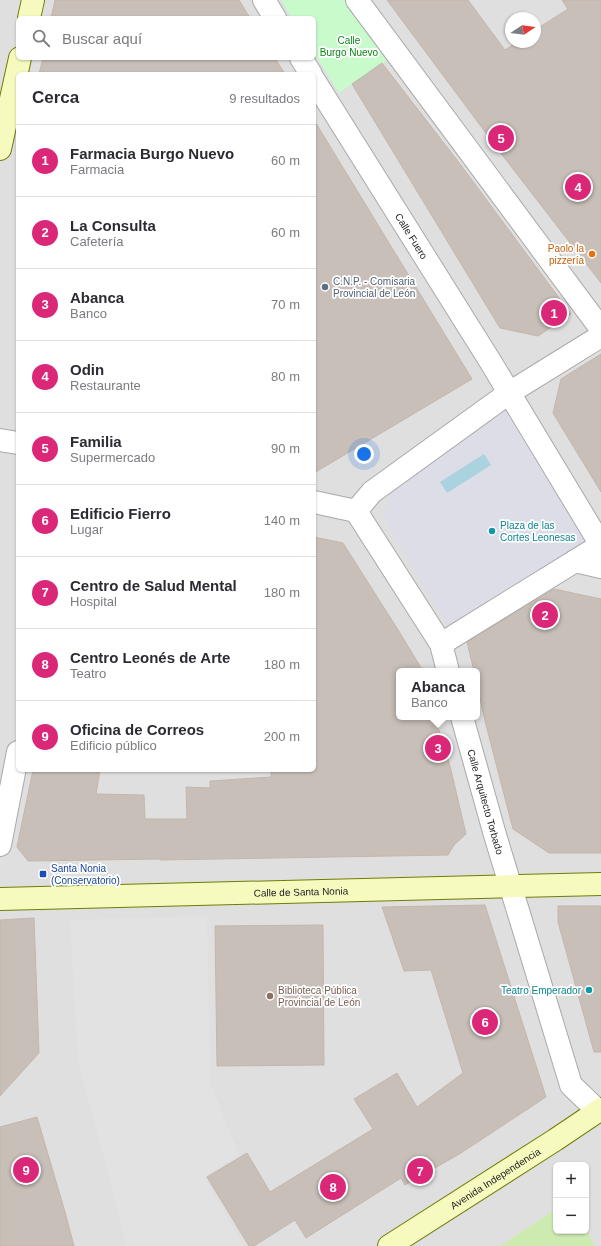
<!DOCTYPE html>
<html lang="es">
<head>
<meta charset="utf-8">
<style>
	:root { --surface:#fff; --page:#f2f2f3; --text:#2b2b33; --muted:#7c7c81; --line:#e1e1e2; --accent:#db2777 }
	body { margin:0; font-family:Arial,sans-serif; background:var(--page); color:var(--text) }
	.controls { position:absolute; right:12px; bottom:12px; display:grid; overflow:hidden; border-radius:6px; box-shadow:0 1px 3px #0004 }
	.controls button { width:36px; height:36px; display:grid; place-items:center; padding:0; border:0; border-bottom:1px solid var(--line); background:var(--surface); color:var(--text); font:20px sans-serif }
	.compass { position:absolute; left:505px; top:12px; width:36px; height:36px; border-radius:50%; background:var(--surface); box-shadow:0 1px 3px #0004; rotate:77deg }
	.you { position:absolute; left:364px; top:454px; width:14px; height:14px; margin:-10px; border:3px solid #fff; border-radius:50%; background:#1a73e8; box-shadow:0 0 0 6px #1a73e833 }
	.badge { display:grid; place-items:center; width:26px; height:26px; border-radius:50%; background:var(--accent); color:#fff; font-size:13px; font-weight:700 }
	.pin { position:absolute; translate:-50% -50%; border:2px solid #fff; box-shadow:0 1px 4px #0006 }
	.popup { position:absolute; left:396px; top:668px; width:84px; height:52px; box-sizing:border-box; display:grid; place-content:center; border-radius:6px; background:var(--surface); filter:drop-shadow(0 1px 3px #0005); font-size:13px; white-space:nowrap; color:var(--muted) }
	.popup b { font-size:15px; color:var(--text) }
	.popup::after { content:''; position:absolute; left:50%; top:100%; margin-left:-8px; border:8px solid transparent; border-top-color:var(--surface) }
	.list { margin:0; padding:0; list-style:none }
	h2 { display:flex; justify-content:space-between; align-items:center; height:52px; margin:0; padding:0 16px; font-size:17px }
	h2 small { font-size:13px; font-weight:400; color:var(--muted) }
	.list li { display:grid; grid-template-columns:26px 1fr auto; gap:12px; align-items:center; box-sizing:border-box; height:72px; padding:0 16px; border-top:1px solid var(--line) }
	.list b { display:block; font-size:15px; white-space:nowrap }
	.list p { margin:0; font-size:13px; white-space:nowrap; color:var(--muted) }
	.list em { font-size:13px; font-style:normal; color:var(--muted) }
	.icon { flex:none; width:22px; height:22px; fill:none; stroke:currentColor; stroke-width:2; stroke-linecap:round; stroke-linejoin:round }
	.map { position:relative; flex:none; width:601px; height:1246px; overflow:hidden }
	.search { position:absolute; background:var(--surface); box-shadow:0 1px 3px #0004; left:16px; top:16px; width:300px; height:44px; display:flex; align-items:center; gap:10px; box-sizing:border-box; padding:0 14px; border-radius:6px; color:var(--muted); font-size:15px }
	.panel { position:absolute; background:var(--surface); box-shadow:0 1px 3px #0004; left:16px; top:72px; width:300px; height:700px; border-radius:6px }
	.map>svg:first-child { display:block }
	.residential { fill:#e0dfdf; fill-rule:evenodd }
	.grass { fill:#cdebb0 }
	.park { fill:#c8facc }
	.parking { fill:#e2e2e2 }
	.plaza { fill:#dddde8 }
	.water { fill:#aad3df }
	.building { fill:#c7bfb8; stroke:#c4b6ab }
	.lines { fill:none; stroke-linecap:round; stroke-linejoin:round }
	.street-casing { stroke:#a9a9a9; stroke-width:24 }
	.secondary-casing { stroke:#707d05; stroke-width:24 }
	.street { stroke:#fff; stroke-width:22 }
	.secondary { stroke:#f7fabf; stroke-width:22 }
	.food-dot { fill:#e8710a; stroke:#fff; stroke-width:1.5 }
	.service-dot { fill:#5c6f8a; stroke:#fff; stroke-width:1.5 }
	.culture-dot { fill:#0f9aa8; stroke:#fff; stroke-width:1.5 }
	.transit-dot { fill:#1a4fb4; stroke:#fff; stroke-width:1.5 }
	.education-dot { fill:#8d6e63; stroke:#fff; stroke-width:1.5 }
	.labels { text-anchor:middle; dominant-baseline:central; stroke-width:3.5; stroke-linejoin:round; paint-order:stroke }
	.park-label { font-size:10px; fill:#0c8416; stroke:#fff }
	.street-label { font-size:10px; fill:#222; stroke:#fff }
	.food-label { font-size:10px; fill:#c56008; stroke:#fff; text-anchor:end }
	.service-label { font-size:10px; fill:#4e5e75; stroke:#fff; text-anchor:start }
	.culture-label { font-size:10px; fill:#0d838f; stroke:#fff; text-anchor:start }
	.transit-label { font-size:10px; fill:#164399; stroke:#fff; text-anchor:start }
	.education-label { font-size:10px; fill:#785e54; stroke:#fff; text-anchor:start }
</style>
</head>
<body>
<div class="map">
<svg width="601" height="1246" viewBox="0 0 601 1246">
	<rect width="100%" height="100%" fill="#f2efe9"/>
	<path class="residential" d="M0 0H601V1246H0ZM18 18H314V58H18ZM511 18H535V42H511ZM18 74H314V770H18ZM399 671H477V717H399ZM556 1165H586V1231H556Z"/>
	<path class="grass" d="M556 1209V1231L586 1230 595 1246H500Z"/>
	<path class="park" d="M281 0H357L396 54 339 93 314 53V18H292Z"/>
	<path class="parking" d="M207 916 210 1083 239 1155 204 1177 244 1246H127L78 1060 70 920Z"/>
	<path class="plaza" d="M515 404 601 545 454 636 383 516 394 487Z"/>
	<path class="water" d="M484 454 491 465 447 493 440 482Z"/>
	<g class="building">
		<path d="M55 0H239L250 18H51Z"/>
		<path d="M387 0H468L505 50 517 42H535V30L568 9 562 0H601V283L500 152Z"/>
		<path d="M43 58H275L285 74H39Z"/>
		<path d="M382 63 460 164 571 314 538 336 500 328 352 84Z"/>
		<path d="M314 120 472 379 314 473Z"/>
		<path d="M601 354V492L553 413 561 379Z"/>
		<path d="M314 537 343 543 400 633 423 671H399V717H435L450 766 466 834 454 845 448 855 160 860V859L28 861 17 847 33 770H100L96 794 144 795 145 819H187L186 787 210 788V781L271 777V770H314Z"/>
		<path d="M554 589 601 599V853H549L513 829 485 721 477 685V671H474L467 642Z"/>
		<path d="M485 905 546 1097 461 1153 405 1185 401 1178 306 1238 295 1220 254 1246H249L207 1177 247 1153 270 1192 373 1129 354 1099 397 1073 417 1107 463 1073 431 970 404 971 382 907Z"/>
		<path d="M558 906H601V1052H594L558 922Z"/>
		<path d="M34 918 39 1053 0 1096V920Z"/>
		<path d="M323 925 324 1065 217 1066 215 926Z"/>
		<path d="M37 1117 65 1212 74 1246H0V1127Z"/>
	</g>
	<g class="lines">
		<g class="street-casing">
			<g id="street">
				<path d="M264 0 275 18"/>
				<path d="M357 0 601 329"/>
				<path d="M301 58 311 74"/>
				<path id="s1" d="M314 80 490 361 601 545 441 644"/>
				<path d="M0 440 18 443"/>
				<path d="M314 502 356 511"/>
				<path d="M356 511 372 492 509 393 601 336"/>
				<path d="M356 511 441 644 448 671"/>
				<path d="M575 561 601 567"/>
				<path id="s2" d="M462 717 495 835 571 1085 598 1111"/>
				<path d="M0 845 18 752"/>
			</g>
		</g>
		<g class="secondary-casing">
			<g id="secondary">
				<path d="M29 18 33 0"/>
				<path d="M0 149 20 58"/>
				<path id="s3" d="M0 899 601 884"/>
				<path id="s4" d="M389 1246 555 1140 601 1109"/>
			</g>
		</g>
		<use href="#street" class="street"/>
		<use href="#secondary" class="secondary"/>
	</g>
	<circle class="food-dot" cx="592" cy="254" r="4"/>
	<circle class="service-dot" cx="325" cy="287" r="4"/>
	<g class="culture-dot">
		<circle cx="492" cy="531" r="4"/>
		<circle cx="589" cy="990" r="4"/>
	</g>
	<rect class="transit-dot" x="39" y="870" width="8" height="8" rx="2"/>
	<circle class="education-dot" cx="270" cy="996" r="4"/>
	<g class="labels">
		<g class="park-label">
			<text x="349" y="40">Calle<tspan x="349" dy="12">Burgo Nuevo</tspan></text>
		</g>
		<g class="street-label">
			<text stroke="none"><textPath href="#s1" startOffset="184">Calle Fuero</textPath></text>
			<text stroke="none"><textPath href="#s2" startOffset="88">Calle Arquitecto Torbado</textPath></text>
			<text stroke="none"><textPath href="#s3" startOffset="301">Calle de Santa Nonia</textPath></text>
			<text stroke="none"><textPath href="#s4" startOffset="126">Avenida Independencia</textPath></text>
		</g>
		<g class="food-label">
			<text x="584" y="248">Paolo la<tspan x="584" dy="12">pizzería</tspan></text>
		</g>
		<g class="service-label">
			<text x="333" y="281">C.N.P. - Comisaria<tspan x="333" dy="12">Provincial de León</tspan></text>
		</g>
		<g class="culture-label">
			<text x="500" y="525">Plaza de las<tspan x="500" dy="12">Cortes Leonesas</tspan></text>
			<text x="581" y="990" text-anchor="end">Teatro Emperador</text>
		</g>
		<g class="transit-label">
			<text x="51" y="868">Santa Nonia<tspan x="51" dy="12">(Conservatorio)</tspan></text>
		</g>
		<g class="education-label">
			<text x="278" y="990">Biblioteca Pública<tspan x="278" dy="12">Provincial de León</tspan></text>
		</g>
	</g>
</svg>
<div class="controls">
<button>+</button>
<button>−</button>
</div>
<svg class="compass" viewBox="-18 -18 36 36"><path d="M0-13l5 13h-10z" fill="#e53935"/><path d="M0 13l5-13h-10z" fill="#7c7c81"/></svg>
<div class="you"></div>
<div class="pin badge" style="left:554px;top:313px">1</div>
<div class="pin badge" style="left:545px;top:615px">2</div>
<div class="pin badge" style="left:438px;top:748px">3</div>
<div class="popup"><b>Abanca</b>Banco</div>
<div class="pin badge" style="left:578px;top:187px">4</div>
<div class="pin badge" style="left:501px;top:138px">5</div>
<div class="pin badge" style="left:485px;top:1022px">6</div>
<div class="pin badge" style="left:420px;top:1171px">7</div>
<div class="pin badge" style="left:333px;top:1187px">8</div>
<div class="pin badge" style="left:26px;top:1170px">9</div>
<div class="search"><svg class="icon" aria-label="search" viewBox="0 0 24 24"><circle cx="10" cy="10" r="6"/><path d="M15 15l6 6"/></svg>Buscar aquí</div>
<section class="panel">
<h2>Cerca<small>9 resultados</small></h2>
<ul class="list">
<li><span class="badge">1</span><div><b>Farmacia Burgo Nuevo</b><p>Farmacia</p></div><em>60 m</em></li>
<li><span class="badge">2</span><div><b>La Consulta</b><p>Cafetería</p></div><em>60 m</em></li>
<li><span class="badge">3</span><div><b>Abanca</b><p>Banco</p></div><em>70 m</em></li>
<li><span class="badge">4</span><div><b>Odin</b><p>Restaurante</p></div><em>80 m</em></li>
<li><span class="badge">5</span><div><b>Familia</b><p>Supermercado</p></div><em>90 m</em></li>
<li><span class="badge">6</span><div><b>Edificio Fierro</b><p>Lugar</p></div><em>140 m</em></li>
<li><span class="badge">7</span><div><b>Centro de Salud Mental</b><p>Hospital</p></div><em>180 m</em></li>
<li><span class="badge">8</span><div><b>Centro Leonés de Arte</b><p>Teatro</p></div><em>180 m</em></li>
<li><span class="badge">9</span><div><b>Oficina de Correos</b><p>Edificio público</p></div><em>200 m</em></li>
</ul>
</section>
</div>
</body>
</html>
